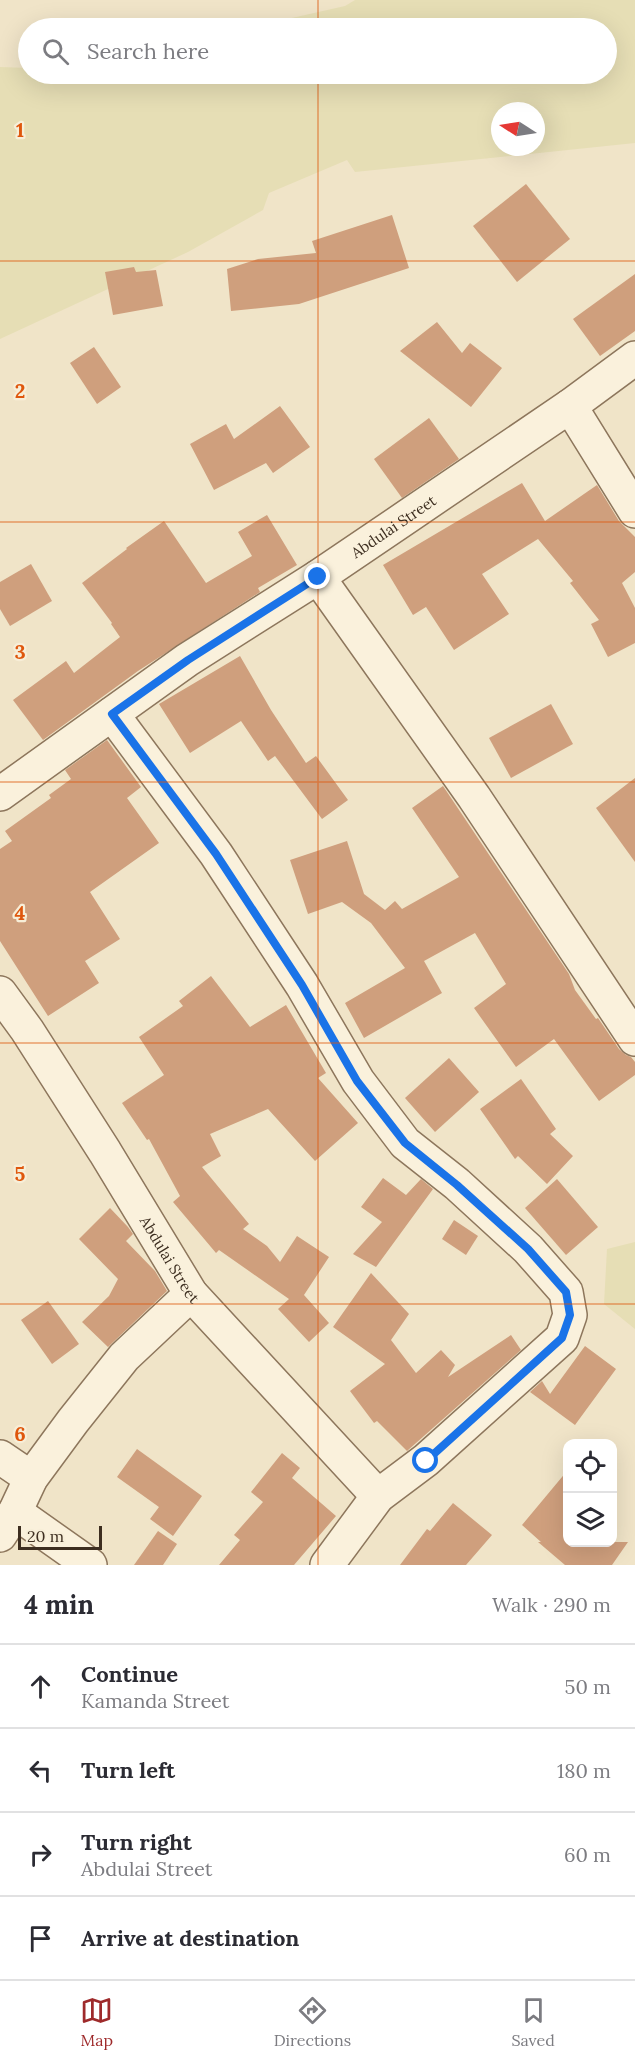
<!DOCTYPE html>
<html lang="en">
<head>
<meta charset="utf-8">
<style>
	:root { --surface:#fff; --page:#f2f2f3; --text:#2b2b33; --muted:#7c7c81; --line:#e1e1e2; --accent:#9e2a2b }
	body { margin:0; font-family:Lora,serif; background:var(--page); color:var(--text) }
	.controls { position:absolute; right:18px; bottom:18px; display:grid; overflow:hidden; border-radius:12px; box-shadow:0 6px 24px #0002 }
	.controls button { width:54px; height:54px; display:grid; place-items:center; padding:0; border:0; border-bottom:2px solid var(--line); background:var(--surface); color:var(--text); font:30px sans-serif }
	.compass { position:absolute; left:491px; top:102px; width:54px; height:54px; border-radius:50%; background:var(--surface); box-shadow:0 6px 24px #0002; rotate:282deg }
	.scale { position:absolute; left:18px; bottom:15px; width:84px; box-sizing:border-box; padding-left:6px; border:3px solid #3d2e20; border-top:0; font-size:16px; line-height:21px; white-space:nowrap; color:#3d2e20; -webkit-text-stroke:4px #f7eed8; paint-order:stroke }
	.stop { position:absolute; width:18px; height:18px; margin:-14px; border:4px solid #1a73e8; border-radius:50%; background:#fff }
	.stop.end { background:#1a73e8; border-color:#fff; box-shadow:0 2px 6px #0008 }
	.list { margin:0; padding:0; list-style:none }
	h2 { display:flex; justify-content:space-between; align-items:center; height:78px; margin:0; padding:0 24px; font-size:26px }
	h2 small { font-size:20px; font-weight:400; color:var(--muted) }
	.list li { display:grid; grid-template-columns:39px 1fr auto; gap:18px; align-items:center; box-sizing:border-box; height:84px; padding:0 24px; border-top:2px solid var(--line) }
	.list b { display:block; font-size:22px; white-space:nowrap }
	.list p { margin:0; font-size:20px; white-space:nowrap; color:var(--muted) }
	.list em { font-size:20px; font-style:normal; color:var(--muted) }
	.icon { flex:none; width:33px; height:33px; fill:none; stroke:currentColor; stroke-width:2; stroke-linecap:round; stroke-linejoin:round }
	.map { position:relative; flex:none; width:635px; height:1565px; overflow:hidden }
	.search { position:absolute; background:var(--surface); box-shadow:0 6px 24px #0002; left:18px; right:18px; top:18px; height:66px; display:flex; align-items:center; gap:15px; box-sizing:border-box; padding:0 21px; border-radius:33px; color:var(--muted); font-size:22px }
	.sheet { height:414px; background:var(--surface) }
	nav { display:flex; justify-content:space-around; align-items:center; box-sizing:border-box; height:84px; border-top:2px solid var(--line); background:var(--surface); font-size:16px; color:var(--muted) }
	nav a { display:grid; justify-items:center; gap:3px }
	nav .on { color:var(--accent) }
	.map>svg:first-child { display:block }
	.farmland { fill:#e6deb5; fill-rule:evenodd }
	.building { fill:#cf9f7d }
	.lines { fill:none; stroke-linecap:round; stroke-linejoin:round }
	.minor-casing { stroke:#8d765c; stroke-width:36 }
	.minor { stroke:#faf1dc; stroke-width:33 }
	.route { stroke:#1a73e8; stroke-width:8 }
	.grid { fill:none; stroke:#df570d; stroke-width:1.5; stroke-opacity:0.55 }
	.labels { text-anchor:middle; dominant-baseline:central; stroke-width:4.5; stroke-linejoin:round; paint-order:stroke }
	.street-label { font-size:15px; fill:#3d2e20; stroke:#f7eed8 }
	.grid-label { font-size:20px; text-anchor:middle; font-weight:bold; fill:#df570d; stroke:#f7eed8; stroke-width:4.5; stroke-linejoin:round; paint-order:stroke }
</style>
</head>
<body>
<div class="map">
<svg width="635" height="1565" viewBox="0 0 635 1565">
	<rect width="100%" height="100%" fill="#f0e4c8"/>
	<g class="farmland">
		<path d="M355 0H635V143L355 172 347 160 269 193 263 210 188 252 0 339V67L28 68V74H606V28H247L345 6ZM500 111H536V147H500Z"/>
		<path d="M635 1242V1329L604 1304 607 1249Z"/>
	</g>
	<g class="building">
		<path d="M526 184 570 239 517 282 473 226Z"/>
		<path d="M392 215 409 268 299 304 231 311 227 269 258 259 316 253 312 241Z"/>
		<path d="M134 267 136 272 156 270 163 306 113 315 105 272Z"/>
		<path d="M635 274V331L600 356 573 319Z"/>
		<path d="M437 322 462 353 470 343 502 368 471 407 400 351Z"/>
		<path d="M94 347 121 387 97 404 70 363Z"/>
		<path d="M280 406 310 447 273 473 266 463 214 490 190 444 226 424 234 439Z"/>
		<path d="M429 418 459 459 402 498 374 459Z"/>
		<path d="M522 483 545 521 597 485 619 521 635 537V572L622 583 635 608V643L608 657 591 624 599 620 570 583 573 581 538 539 482 574 509 614 454 650 426 607 413 615 383 565Z"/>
		<path d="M267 515 297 565 258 588 260 592 138 671 43 740 13 700 66 661 74 673 120 637 111 624 112 623 82 583 127 549 126 548 164 521 206 583 252 556 238 532Z"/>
		<path d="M31 564 52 601 10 626 0 609V582Z"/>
		<path d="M240 656 271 710 306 763 316 756 348 800 322 819 275 756 268 761 241 721 190 753 159 704Z"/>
		<path d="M551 704 573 744 511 778 489 738Z"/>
		<path d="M107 740 141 787 127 798 159 843 90 892 120 939 85 961 99 983 48 1016 0 941V849L12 841 5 831 51 798 49 795 71 779 65 770Z"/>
		<path d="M635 778V862L596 808Z"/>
		<path d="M443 786 569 974 575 990 596 1019 598 1018 619 1049 626 1055 631 1057 635 1062V1075L599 1101 554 1039 516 1067 474 1008 506 984 475 933 424 961 442 993 364 1038 345 1003 405 968 371 923 342 902 308 914 290 860 347 841 364 894 385 910 395 901 402 909 459 877 412 808Z"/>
		<path d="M211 976 250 1027 286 1005 326 1073 318 1078 358 1123 315 1161 268 1109 210 1134 221 1156 202 1167 249 1224 243 1229 267 1246 280 1262 297 1236 329 1257 304 1295 329 1323 309 1342 278 1309 289 1299 219 1250 216 1253 173 1202 180 1196 149 1139 147 1140 122 1103 164 1075 139 1037 183 1006 179 1001Z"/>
		<path d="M449 1058 479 1092 435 1132 405 1098Z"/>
		<path d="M521 1079 556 1129 550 1134 573 1156 547 1184 518 1156 515 1159 480 1109Z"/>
		<path d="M383 1178 406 1195 421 1179 433 1189 376 1267 353 1254 382 1222 361 1207Z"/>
		<path d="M557 1179 598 1227 566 1255 525 1208Z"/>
		<path d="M110 1208 128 1227 133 1234 126 1241 155 1271 167 1291 108 1347 82 1322 109 1296 118 1279 79 1239Z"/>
		<path d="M454 1220 478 1236 466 1255 442 1239Z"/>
		<path d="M371 1273 409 1314 391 1340 416 1373 441 1350 455 1365 448 1377 511 1335 521 1350 407 1451 377 1421 374 1423 350 1391 385 1364 333 1327Z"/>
		<path d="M48 1301 79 1344 52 1364 21 1320Z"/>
		<path d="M585 1346 616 1369 575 1425 530 1392 542 1381 550 1394Z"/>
		<path d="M137 1449 202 1496 173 1536 150 1519 159 1507 117 1477Z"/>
		<path d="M282 1453 300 1468 292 1478 336 1516 294 1565H219L240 1540 234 1535 263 1502 251 1492Z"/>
		<path d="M567 1471V1542H628L612 1565H565L538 1542H541L522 1525Z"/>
		<path d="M453 1503 492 1535 466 1565H400L427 1529 430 1531Z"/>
		<path d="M158 1531 177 1544 163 1565H134Z"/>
	</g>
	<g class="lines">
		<g class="minor-casing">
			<g id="minor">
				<path d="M570 406 635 511"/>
				<path d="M318 577 474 797 635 1039"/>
				<path d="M112 714 216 854 302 985 358 1081 405 1143 457 1184 528 1249 566 1292 570 1315 562 1338 426 1460 378 1496 327 1565"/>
				<path id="s1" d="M0 794 187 660 318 577 408 516 570 406 635 358"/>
				<path id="s2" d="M0 993 27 1030 105 1152 191 1294 378 1496"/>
				<path d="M0 1457 31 1478"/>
				<path d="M15 1512 90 1565"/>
				<path d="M0 1535 15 1512 31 1478 73 1421 124 1357 191 1294"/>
			</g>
		</g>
		<use href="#minor" class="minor"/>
	</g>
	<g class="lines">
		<path class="route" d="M318 577 188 660 112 714 216 854 302 985 357 1081 405 1143 457 1185 528 1249 566 1292 570 1315 562 1338 426 1461"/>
	</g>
	<path class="grid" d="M318 0V28M318 74V1565M0 261H635M0 522H635M0 782H635M0 1043H635M0 1304H635"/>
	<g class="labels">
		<g class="street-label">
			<text stroke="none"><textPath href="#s1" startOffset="476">Abdulai Street</textPath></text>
			<text stroke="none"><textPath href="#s2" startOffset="316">Abdulai Street</textPath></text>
		</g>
	</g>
	<g class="grid-label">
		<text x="20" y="137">1</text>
		<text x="20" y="398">2</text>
		<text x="20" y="659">3</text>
		<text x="20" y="920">4</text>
		<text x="20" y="1181">5</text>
		<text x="20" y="1441">6</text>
	</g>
</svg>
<div class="controls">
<button><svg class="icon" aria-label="locate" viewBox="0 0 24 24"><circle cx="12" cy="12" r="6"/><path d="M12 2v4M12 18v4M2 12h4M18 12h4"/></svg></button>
<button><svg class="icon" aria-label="layers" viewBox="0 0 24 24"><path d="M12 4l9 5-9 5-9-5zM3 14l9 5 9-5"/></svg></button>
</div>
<svg class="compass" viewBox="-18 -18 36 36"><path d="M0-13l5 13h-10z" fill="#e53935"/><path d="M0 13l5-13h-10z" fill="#7c7c81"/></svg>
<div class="scale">20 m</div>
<div class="stop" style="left:426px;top:1461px"></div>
<div class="stop end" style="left:318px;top:577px"></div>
<div class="search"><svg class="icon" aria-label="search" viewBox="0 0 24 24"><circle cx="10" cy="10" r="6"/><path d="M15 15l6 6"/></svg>Search here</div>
</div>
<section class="sheet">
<h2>4 min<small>Walk · 290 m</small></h2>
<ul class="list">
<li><svg class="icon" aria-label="ahead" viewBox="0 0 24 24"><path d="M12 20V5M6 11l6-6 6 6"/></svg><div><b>Continue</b><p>Kamanda Street</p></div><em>50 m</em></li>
<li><svg class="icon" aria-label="left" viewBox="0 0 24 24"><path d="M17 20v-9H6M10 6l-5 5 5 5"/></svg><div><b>Turn left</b></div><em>180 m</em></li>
<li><svg class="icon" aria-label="right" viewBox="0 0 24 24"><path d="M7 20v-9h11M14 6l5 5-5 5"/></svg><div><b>Turn right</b><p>Abdulai Street</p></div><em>60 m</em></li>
<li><svg class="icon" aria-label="arrive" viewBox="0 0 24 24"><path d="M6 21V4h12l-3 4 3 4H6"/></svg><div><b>Arrive at destination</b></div></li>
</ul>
</section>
<nav>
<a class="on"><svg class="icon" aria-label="map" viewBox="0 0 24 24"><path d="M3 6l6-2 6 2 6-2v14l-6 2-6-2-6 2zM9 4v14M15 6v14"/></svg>Map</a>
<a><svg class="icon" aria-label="directions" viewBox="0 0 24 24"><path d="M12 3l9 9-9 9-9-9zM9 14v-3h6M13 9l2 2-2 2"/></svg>Directions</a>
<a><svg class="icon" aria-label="saved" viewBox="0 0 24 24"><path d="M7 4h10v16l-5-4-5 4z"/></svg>Saved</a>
</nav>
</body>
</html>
